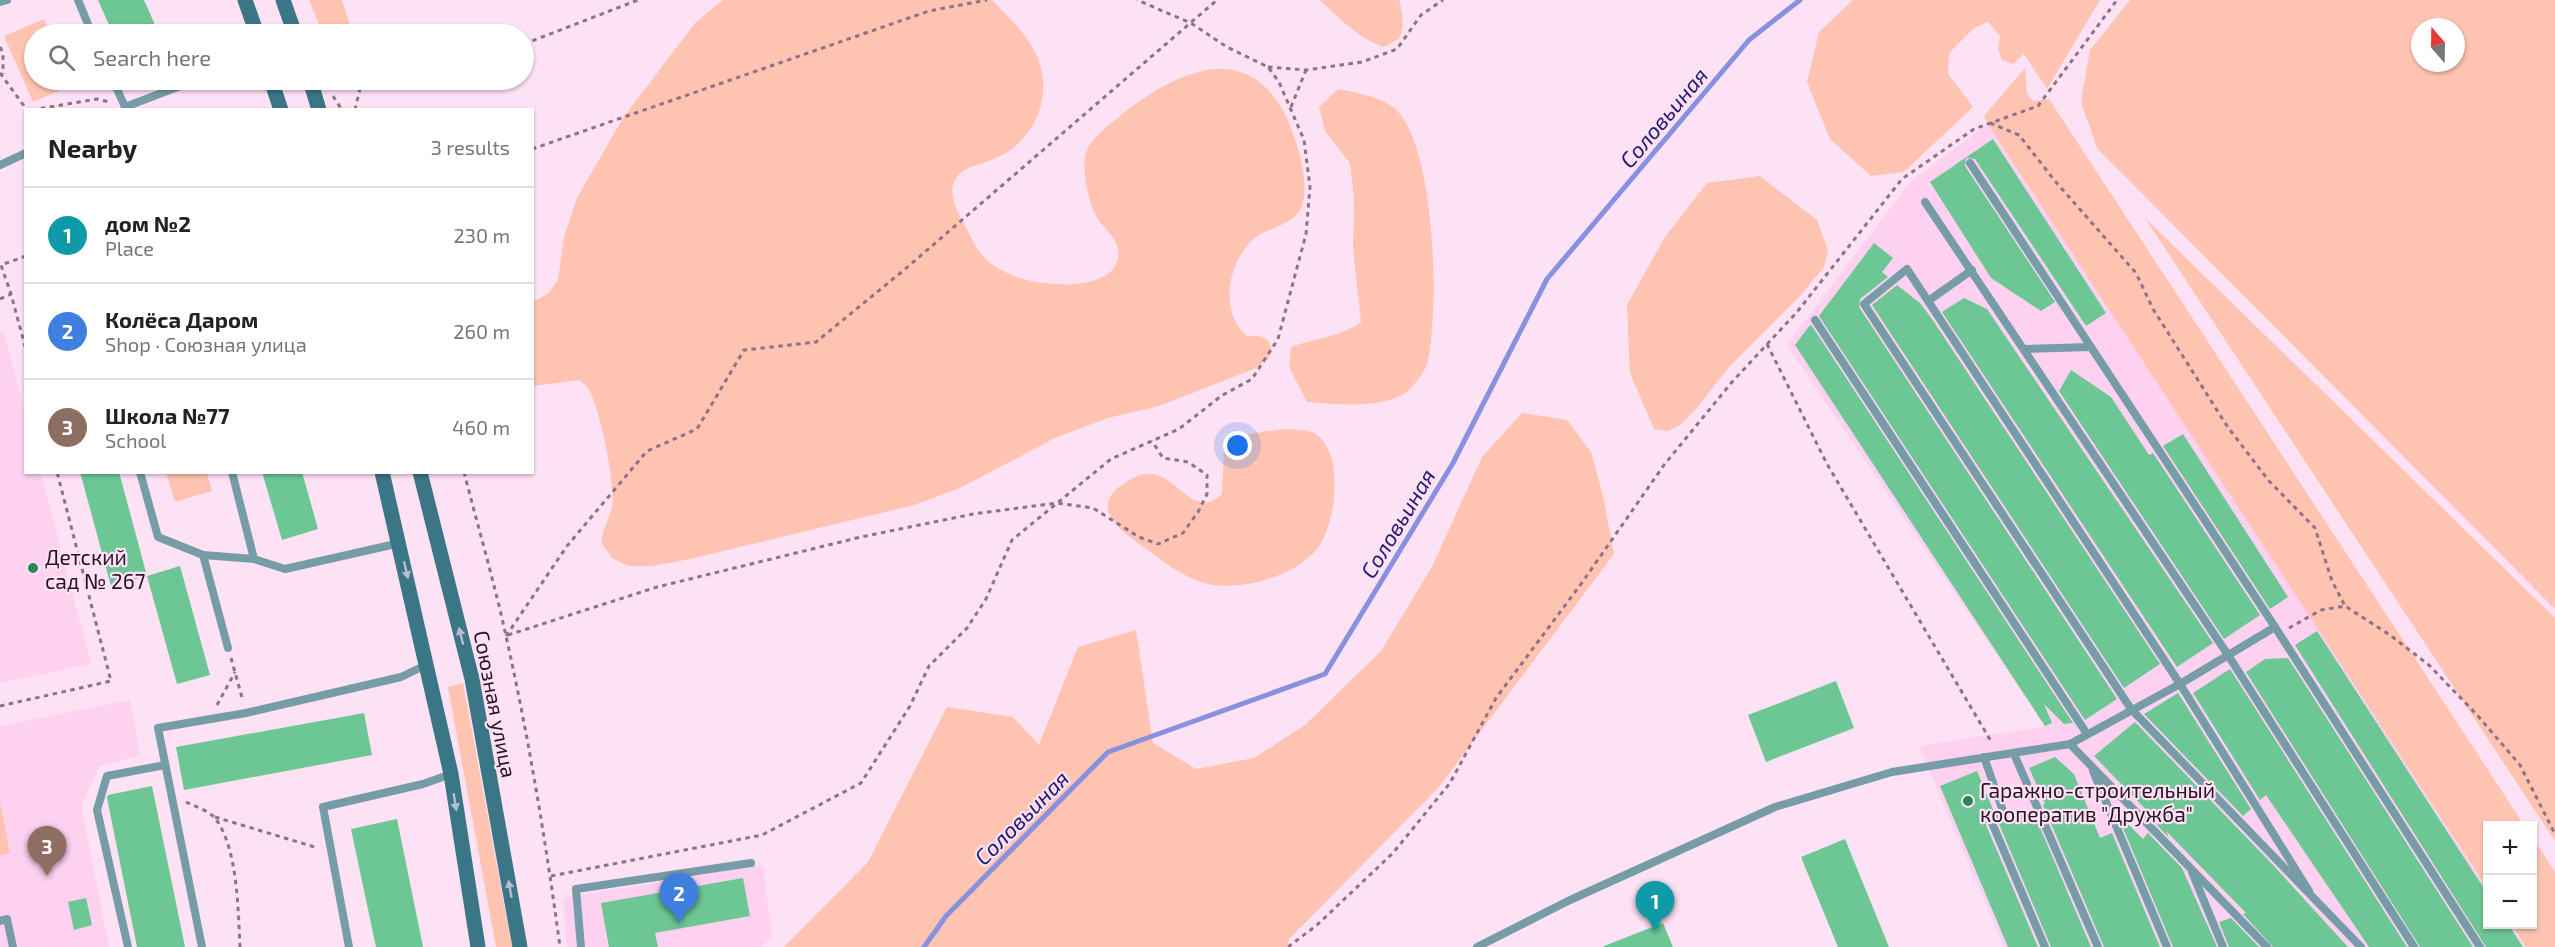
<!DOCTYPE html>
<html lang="en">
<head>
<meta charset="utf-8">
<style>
	:root { --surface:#fff; --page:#f6f6f6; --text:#222; --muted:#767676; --line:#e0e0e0; --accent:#2d8458 }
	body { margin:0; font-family:"Exo 2",sans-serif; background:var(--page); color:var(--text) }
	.controls { position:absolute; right:18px; bottom:18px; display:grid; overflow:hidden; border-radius:0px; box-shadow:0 2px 4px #0004 }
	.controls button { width:54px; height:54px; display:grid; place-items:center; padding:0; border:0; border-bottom:2px solid var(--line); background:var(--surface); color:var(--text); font:30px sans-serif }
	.compass { position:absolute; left:2411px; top:18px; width:54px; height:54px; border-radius:50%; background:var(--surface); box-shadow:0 2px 4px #0004; rotate:340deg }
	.you { position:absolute; left:1238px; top:446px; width:21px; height:21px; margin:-15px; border:4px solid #fff; border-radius:50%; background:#1a73e8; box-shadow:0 0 0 9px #1a73e833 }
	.badge { display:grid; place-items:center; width:39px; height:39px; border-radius:50%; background:var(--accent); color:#fff; font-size:20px; font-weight:700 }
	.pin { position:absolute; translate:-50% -50px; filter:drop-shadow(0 2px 3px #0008) }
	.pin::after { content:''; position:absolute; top:32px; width:21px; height:18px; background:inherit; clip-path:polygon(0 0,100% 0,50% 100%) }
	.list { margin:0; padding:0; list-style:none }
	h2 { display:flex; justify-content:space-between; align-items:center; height:78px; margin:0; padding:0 24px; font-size:26px }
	h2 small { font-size:20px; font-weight:400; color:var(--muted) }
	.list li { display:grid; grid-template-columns:39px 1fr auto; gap:18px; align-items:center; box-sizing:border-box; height:96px; padding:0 24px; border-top:2px solid var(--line) }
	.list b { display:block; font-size:22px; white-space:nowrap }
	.list p { margin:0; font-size:20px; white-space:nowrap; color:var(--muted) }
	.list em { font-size:20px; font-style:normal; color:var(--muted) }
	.icon { flex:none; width:33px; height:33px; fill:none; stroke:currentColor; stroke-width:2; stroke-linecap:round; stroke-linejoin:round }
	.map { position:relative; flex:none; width:2555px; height:947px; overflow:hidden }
	.search { position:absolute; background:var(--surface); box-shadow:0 2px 4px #0004; left:24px; top:24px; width:510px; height:66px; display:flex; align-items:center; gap:15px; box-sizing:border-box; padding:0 21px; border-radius:33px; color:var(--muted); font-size:22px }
	.panel { position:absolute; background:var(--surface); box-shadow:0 2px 4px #0004; left:24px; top:108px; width:510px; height:366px; border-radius:0px }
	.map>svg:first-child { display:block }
	.built { fill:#ffd1f1 }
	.green { fill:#fec3b1; fill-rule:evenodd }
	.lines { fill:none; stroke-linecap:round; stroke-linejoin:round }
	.stream { stroke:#8791df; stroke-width:5 }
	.building { fill:#6cc794 }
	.path { stroke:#8d7385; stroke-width:3; stroke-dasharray:4.5 4.5; stroke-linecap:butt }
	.lane { stroke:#769ca7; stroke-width:8 }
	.secondary { stroke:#3a7686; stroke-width:15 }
	.oneway { fill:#b9bcce }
	.poi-dot { fill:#2d8458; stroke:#fde1f4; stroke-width:2 }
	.labels { text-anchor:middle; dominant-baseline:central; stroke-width:4.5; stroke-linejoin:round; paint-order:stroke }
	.poi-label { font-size:21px; fill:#2a1224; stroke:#fde1f4; text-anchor:start }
	.street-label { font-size:21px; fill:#2a1224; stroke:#fde1f4 }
	.water-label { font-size:22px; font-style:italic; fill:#231a75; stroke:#fde1f4 }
</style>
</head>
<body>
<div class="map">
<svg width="2555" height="947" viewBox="0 0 2555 947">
	<rect width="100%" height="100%" fill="#fde1f4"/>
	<g class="built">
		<path d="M1988 124 2314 618 2487 889 2488 924 2510 925 2525 947H2004L1919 746 2045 726 1787 345 1910 182Z"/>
		<path d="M4 332 25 414 26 472 41 473 91 664 0 683V334Z"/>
		<path d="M130 700 140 755 99 767 81 805 109 947H0V726Z"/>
		<path d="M763 865 772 936 762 947H567L563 898Z"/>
	</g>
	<g class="green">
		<path d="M309 0H342L353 34H323Z"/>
		<path d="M723 0H992C1008 17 1027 34 1037 56 1054 96 1035 141 996 158 981 165 961 166 954 182 948 194 958 213 964 224 971 236 977 253 988 261 1003 274 1025 281 1044 283 1069 287 1123 285 1118 249 1116 237 1106 230 1100 222 1089 208 1081 169 1086 152 1092 137 1108 126 1120 116 1163 81 1232 40 1275 98 1292 119 1313 183 1301 208 1292 226 1269 227 1255 238 1228 260 1218 312 1247 336H1259L1268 340 1272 350 1268 359 1254 369 1159 406 1108 418 1055 438 960 488 914 505 690 559 652 566H628L612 558 601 542C603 528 610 518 612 506 616 486 600 409 589 390 587 386 583 383 579 380L533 386V302L549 293 558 280 564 237 577 198 623 118 695 23Z"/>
		<path d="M1320 0H1399C1403 14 1405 25 1399 39L1383 47C1357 37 1339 18 1320 0Z"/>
		<path d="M1853 0H2100L2047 89 2024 54 2013 64 2002 60 1998 49 2000 36 1988 22 1974 28 1949 53 1948 74 1973 107 1904 172 1871 176 1830 139 1807 82 1819 32Z"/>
		<path d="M2130 0H2555V609L2097 148 2081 102 2090 50ZM2420 27H2456V63H2420Z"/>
		<path d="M44 19 51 34H34V80H70L73 85 33 102 4 36Z"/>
		<path d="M2025 68 2027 94 2033 101 2049 99 2524 825 2488 826 2487 888 1988 124 1984 116Z"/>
		<path d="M1338 89C1354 92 1381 97 1394 108 1436 142 1440 314 1427 364 1425 372 1409 392 1402 395 1374 409 1337 404 1307 402L1289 367 1291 347C1315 338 1341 337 1361 322L1353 249 1354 198 1350 163 1325 131 1319 107Z"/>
		<path d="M1760 176 1817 220 1828 250 1824 267 1800 296 1730 366 1695 410 1679 426 1668 431 1654 429 1630 373 1627 305 1665 237 1707 183Z"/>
		<path d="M2145 218 2555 618V841Z"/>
		<path d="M1522 413 1567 420 1591 452 1603 496 1614 554 1438 788 1289 939 1287 947H784L868 862 947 707 1013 717 1039 745 1078 647 1136 630 1153 743 1196 769 1254 758 1305 725 1381 651 1432 567 1482 457Z"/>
		<path d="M1286 429C1296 430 1308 429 1317 435 1345 455 1336 527 1316 550 1293 577 1242 591 1208 584 1183 578 1161 560 1141 545 1118 529 1090 507 1123 484 1131 479 1138 474 1148 474 1177 472 1193 522 1222 494L1224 448C1240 432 1264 432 1286 429Z"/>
		<path d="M166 473H207L212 491 175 502Z"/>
		<path d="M463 683 512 947H496L448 687Z"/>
		<path d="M0 802 10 853 0 855Z"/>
		<path d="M2533 838 2555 872V947H2526L2512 925 2532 924Z"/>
	</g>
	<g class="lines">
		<path class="stream" d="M924 947 946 916 1108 752 1325 674 1453 463 1547 279 1749 40 1800 0"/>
	</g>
	<g class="building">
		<path d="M98 0H144L159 34H113Z"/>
		<path d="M1993 139 2106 313 2086 326 1975 159 1966 158 1965 166 2055 302 2041 311 1991 278 1930 182Z"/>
		<path d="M1874 243 1893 258 1882 272 1888 277 1860 299 1859 307 2117 699 2085 720 1819 316Z"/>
		<path d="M1897 285 1920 303 1932 319 2160 664 2124 688 1872 305Z"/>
		<path d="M1964 298 1987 309 2213 643 2177 667 1942 312Z"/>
		<path d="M1810 325 1812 326 2073 723 2064 724 2044 704 2052 723 2045 726 1795 345Z"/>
		<path d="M2071 370 2111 397 2149 455 2153 453 2260 615 2224 639 2059 391Z"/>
		<path d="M2183 434 2288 597 2270 609 2163 446Z"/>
		<path d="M80 472H119L147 576 111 586Z"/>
		<path d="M262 472H302L318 529 282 540Z"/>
		<path d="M180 566 210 675 177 684 147 576Z"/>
		<path d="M2317 631 2487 893V924H2508L2523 947H2486L2295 645Z"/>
		<path d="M2288 658 2473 947H2420L2246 672 2265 659Z"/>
		<path d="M2230 669 2407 947H2369L2266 795 2260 800 2193 693Z"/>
		<path d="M1836 681 1854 728 1766 762 1748 715Z"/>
		<path d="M2178 693 2251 809 2243 816 2144 714Z"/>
		<path d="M364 713 372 755 184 790 176 747Z"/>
		<path d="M2135 722 2274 866 2348 947H2273L2243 914 2246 913 2166 831 2169 838 2157 825 2159 823 2094 756Z"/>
		<path d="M2055 757 2074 774 2100 838 2112 833 2160 947H2104L2043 805 2045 804 2029 768Z"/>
		<path d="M1977 771 1994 812 1987 819 1986 825 2038 947H2008L1940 786Z"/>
		<path d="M152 786 185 947H137L107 798 108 795Z"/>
		<path d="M2032 809 2091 947H2051L1999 824Z"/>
		<path d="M397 819 423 947H376L351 829Z"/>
		<path d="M2129 825 2143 839 2148 833 2182 868 2217 947H2173L2123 828Z"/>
		<path d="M1845 839 1889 947H1838L1801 857Z"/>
		<path d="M743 878 750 916 655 933 658 947H609L601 903Z"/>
		<path d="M86 898 92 925 74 930 68 902Z"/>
		<path d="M2231 918 2259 947H2229L2219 922Z"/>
		<path d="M1663 923 1673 947H1604V946Z"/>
	</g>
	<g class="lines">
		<g class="path">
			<path d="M524 44 638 0"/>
			<path d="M0 47 3 53V74"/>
			<path d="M1268 67 1306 70 1362 62 1397 49 1421 15 1443 0"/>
			<path d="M0 73 27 110"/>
			<path d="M333 96 342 110"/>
			<path d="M1291 107 1306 70"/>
			<path d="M32 110 97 99 109 102"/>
			<path d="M355 110 361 84 378 80"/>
			<path d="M1990 123 2019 135 2055 181 2136 273 2153 309 2227 426 2269 481 2315 528 2332 581 2345 606"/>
			<path d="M532 149 929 11 987 0"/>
			<path d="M26 256 1 265 11 294 26 350"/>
			<path d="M0 299 11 294"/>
			<path d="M1767 344 1827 464 1992 743"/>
			<path d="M464 472C478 527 494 581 506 636 529 739 546 843 560 947"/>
			<path d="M2289 628 2321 610 2345 606 2390 635 2430 666 2478 716 2520 765 2555 834"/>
			<path d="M508 635 657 587 861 537 973 514 1057 503 1093 508 1139 537 1158 544 1183 533 1198 512 1207 494V475L1188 462 1163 458 1152 441"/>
			<path d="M506 636 567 546 647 451 697 429 744 350 816 342 904 270 1217 0"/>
			<path d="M231 658 243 701"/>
			<path d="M217 705 235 672"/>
			<path d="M0 706 111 681 57 472"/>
			<path d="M186 802C194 806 209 811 215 818 238 848 238 910 240 947"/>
			<path d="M215 817 318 848"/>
			<path d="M551 876 762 835 861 783 910 706 929 666 967 628 986 599 1012 540 1111 459 1179 429 1221 396 1252 379 1278 339 1306 234 1310 187 1304 140 1279 82 1268 67 1227 47 1191 23 1137 0"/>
			<path d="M1288 947 1317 925 1393 853 1450 783 1496 698 1581 584 1664 465 1732 382 1797 312 1902 179 1974 129 2038 106 2117 0"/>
		</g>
		<g class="lane">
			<path d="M78 0 92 34"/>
			<path d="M0 2 7 0"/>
			<path d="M113 80 125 107 196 80"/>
			<path d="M1970 163 2275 627 2480 947"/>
			<path d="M0 165 26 153"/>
			<path d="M1925 202 2228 655 2414 947"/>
			<path d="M1928 301 1972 270"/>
			<path d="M1815 320 2087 734"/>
			<path d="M2025 349 2090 347"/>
			<path d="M140 472 158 537 203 555 228 648"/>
			<path d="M232 472 254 559 285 569 400 543"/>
			<path d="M203 555 254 559"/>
			<path d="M2070 744 2267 947"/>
			<path d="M2014 754 2098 947"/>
			<path d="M1984 757 2003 811 1992 823 2045 947"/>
			<path d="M2093 771 2167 947"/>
			<path d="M2192 872 2223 947"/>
			<path d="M2309 891 2180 684 1907 269 1864 304 2131 709 2361 947"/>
			<path d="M0 921 7 919 13 947"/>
			<path d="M128 947 97 810 107 776 165 765"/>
			<path d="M202 947 158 728 246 713 401 677 426 665"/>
			<path d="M349 947 323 807 423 784 451 774"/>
			<path d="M581 947 576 889 751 863"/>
			<path d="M1477 947 1570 900 1775 807 1892 772 2070 744 2180 684 2275 627"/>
		</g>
		<g class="secondary">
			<path d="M245 0 257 34"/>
			<path d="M283 0 295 34"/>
			<path d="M271 80 281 110"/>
			<path d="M310 80 319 110"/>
			<path d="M382 472 451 774 478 947"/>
			<path d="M420 472 472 679 520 947"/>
		</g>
	</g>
	<defs><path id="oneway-solid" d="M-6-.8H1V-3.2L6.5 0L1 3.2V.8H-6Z" transform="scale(1.5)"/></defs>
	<g class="oneway">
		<use href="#oneway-solid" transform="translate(406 570) rotate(77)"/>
		<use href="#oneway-solid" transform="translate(461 636) rotate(-104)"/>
		<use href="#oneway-solid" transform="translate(455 802) rotate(81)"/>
		<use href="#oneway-solid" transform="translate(510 889) rotate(-100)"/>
	</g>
	<g class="poi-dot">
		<circle cx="33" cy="568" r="6"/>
		<circle cx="1968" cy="801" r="6"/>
	</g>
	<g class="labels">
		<g class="poi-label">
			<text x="45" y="556">Детский<tspan x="45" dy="24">сад № 267</tspan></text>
			<text x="1980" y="789">Гаражно-строительный<tspan x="1980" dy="24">кооператив "Дружба"</tspan></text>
		</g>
		<g class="street-label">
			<text transform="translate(496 704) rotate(79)">Союзная улица</text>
		</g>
		<g class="water-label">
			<text transform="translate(1663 117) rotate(-50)">Соловьиная</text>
			<text transform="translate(1397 523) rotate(-59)">Соловьиная</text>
			<text transform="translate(1021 817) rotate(-45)">Соловьиная</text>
		</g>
	</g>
</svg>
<div class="controls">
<button>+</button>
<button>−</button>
</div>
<svg class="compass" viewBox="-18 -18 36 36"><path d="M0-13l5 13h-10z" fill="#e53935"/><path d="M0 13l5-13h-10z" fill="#767676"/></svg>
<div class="you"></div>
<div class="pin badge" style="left:1655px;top:931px;background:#0f9aa8">1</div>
<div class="pin badge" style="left:679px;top:923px;background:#3f7fe0">2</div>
<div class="pin badge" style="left:47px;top:876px;background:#8d6e63">3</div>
<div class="search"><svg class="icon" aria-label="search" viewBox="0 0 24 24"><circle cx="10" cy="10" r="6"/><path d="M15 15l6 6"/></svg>Search here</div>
<section class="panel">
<h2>Nearby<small>3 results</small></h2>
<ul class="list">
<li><span class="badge" style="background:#0f9aa8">1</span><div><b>дом №2</b><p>Place</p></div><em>230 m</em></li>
<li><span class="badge" style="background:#3f7fe0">2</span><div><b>Колёса Даром</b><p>Shop · Союзная улица</p></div><em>260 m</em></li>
<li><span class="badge" style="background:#8d6e63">3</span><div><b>Школа №77</b><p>School</p></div><em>460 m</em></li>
</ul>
</section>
</div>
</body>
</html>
